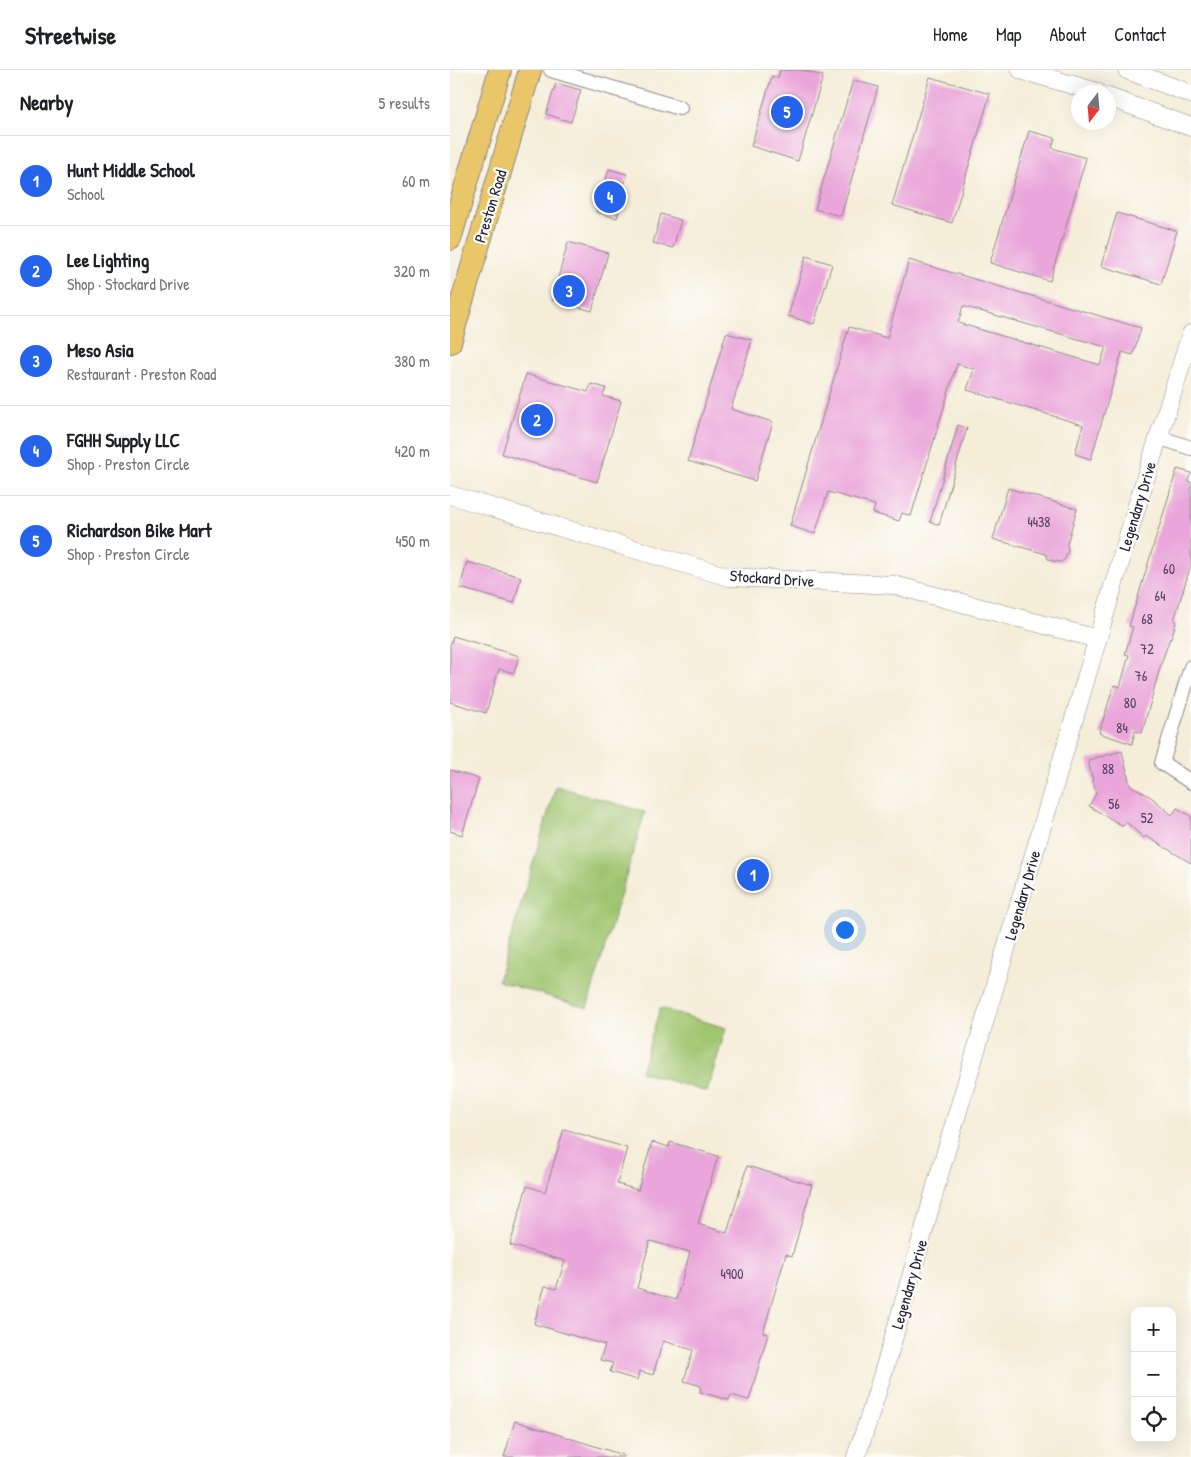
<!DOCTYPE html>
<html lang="en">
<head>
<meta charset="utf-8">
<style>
	:root { --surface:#fff; --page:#f6f6f6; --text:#202124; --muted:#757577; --line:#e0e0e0; --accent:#2563eb }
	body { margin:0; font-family:"Patrick Hand",sans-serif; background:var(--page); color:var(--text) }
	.controls { position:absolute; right:15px; bottom:15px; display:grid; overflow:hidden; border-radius:10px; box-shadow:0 5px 20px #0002 }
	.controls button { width:45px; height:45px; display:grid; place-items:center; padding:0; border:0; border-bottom:1px solid var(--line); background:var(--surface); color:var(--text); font:25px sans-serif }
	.compass { position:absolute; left:621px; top:15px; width:45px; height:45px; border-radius:50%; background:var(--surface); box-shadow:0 5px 20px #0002; rotate:196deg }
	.you { position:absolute; left:394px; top:859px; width:18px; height:18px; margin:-12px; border:4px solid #fff; border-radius:50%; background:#1a73e8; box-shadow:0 0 0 8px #1a73e833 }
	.badge { display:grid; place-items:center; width:32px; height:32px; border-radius:50%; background:var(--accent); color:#fff; font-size:16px; font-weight:700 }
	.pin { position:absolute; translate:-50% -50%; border:2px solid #fff; box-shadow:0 1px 5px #0006 }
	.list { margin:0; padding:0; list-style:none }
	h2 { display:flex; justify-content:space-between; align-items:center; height:65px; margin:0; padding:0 20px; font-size:21px }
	h2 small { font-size:16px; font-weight:400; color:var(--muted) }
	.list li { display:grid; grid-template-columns:32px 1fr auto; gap:15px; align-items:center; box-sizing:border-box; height:90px; padding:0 20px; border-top:1px solid var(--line) }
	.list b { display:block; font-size:19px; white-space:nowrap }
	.list p { margin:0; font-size:16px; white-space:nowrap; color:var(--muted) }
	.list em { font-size:16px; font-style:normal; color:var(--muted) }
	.icon { flex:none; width:28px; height:28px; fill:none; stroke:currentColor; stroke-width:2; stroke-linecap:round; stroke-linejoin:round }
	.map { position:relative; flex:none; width:741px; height:1387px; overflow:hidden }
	header { display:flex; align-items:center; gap:30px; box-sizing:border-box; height:70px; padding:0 25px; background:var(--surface); border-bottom:1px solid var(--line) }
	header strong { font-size:24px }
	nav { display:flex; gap:28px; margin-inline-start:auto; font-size:18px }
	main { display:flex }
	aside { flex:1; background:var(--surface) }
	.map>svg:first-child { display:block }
	.green { fill:#a0c570; stroke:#617456 }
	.building { fill:#eaa6da; fill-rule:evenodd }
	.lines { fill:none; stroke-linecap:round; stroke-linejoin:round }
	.minor-casing { stroke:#8c888a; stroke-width:16 }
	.tertiary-casing { stroke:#8c888a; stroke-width:19 }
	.primary-casing { stroke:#8c888a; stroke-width:24 }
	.minor { stroke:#fff; stroke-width:14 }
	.tertiary { stroke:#fff; stroke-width:18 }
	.primary { stroke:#e9c769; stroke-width:22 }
	.labels { text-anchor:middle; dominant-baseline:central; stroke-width:4.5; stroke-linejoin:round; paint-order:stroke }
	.number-label { font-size:14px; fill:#544363 }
	.street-label { font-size:16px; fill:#22223b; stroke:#fdfcf7 }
</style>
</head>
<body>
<header>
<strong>Streetwise</strong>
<nav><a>Home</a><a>Map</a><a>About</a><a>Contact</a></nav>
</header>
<main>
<aside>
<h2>Nearby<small>5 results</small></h2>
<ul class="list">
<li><span class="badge">1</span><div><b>Hunt Middle School</b><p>School</p></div><em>60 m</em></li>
<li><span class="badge">2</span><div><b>Lee Lighting</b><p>Shop · Stockard Drive</p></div><em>320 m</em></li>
<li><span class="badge">3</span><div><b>Meso Asia</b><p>Restaurant · Preston Road</p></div><em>380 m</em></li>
<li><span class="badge">4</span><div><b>FGHH Supply LLC</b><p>Shop · Preston Circle</p></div><em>420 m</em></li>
<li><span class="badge">5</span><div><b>Richardson Bike Mart</b><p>Shop · Preston Circle</p></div><em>450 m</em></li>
</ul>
</aside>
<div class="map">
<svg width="741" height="1387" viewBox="0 0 741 1387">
	<rect width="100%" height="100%" fill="#fdfcf7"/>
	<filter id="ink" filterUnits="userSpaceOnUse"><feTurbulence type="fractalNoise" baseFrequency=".02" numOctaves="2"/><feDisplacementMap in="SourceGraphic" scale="10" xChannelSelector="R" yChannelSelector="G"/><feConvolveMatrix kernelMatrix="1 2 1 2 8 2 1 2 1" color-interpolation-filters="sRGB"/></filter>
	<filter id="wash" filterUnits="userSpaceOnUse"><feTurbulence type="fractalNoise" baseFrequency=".0096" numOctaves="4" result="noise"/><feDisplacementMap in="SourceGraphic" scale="20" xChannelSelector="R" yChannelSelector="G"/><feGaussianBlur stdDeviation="1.12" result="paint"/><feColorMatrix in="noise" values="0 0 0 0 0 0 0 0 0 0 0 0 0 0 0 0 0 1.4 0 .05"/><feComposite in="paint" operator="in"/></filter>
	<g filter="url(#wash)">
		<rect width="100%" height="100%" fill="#f5edd8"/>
		<g class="green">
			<path d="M106 716 195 742 137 938 48 911Z"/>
			<path d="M210 938 276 958 257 1022 191 1002Z"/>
		</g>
		<g id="blocks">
			<g class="building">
				<path d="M330 0H352L373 6 348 91 301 76 322 6 328 8Z"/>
				<path d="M480 7 540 24 502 153 442 135Z"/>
				<path d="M403 10 428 17 391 146 365 139Z"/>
				<path d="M106 13 131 20 121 52 96 44Z"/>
				<path d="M579 61 605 68 602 78 636 88 600 211 540 193Z"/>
				<path d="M159 99 177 104 168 136 170 137 167 148 146 142Z"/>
				<path d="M667 143 727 161 711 214 651 196Z"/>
				<path d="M211 144 231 150 223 178 203 173Z"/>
				<path d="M118 172 158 183 142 241 102 230Z"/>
				<path d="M356 186 382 194 364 254 338 246Z"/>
				<path d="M459 190 691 258 683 285 672 282 641 389 625 384 633 355 517 320 524 299 507 294 461 446 452 443 449 451 423 443 425 435 378 422 365 464 340 456 399 257 437 268ZM513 236 656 277 650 295 508 253Z"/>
				<path d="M276 263 302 270 281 339 323 352 305 411 238 391Z"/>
				<path d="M76 304 138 322 141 314 156 318 153 326 171 331 147 412 52 384Z"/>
				<path d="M508 355 517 358 489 455 480 452Z"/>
				<path d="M727 399 741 403 738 411 741 412V494L724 551 726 552 721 569 720 568 711 594 692 663 685 661 682 674 649 663 664 615 670 617 679 585 675 584 683 557 679 556Z"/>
				<path d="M558 418 627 439 617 474 618 481 615 489 611 492 602 491 598 489 596 484 543 469Z"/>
				<path d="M17 492 71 507 64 533 10 518Z"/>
				<path d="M3 566 69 586 64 603 49 599 36 643 0 632V576Z"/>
				<path d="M672 681 680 715 701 727 722 745 727 738 741 746V793L696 766 694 768 676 752 673 756 639 736 646 724 638 690Z"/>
				<path d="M0 700 29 709 12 765 0 761Z"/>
				<path d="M114 1059 177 1078 167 1114 188 1120 202 1072 219 1077 220 1072 268 1086 248 1154 277 1163 297 1096 362 1115 342 1186 336 1184 313 1263 318 1264 299 1330 281 1325 279 1330 250 1322 251 1316 234 1311 243 1280 213 1271 203 1305 189 1301 187 1310 160 1302 163 1293 150 1290 155 1275 84 1254 95 1216 106 1219 115 1191 60 1175 77 1116 95 1122ZM200 1171 240 1182 226 1230 187 1218Z"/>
				<path d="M65 1351 173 1385V1387H54Z"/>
			</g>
		</g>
	</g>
	<g filter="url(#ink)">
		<use href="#blocks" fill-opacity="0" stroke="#8c888a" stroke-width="1"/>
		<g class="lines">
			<g class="minor-casing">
				<g id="minor">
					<path d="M101 0 230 38"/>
					<path d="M708 367 741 378"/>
					<path d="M741 597 712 693 741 712"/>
				</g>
			</g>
			<g class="tertiary-casing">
				<g id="tertiary">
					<path d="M571 0 647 22"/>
					<path d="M677 0 741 24"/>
					<path d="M658 27 741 57"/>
					<path d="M0 425 279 507 444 515 648 569"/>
					<path d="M406 1387C437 1296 462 1204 487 1112L689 429 741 264"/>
				</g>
			</g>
			<g class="primary-casing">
				<g id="primary">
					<path d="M0 169 50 0"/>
					<path d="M0 272 80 0"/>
				</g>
			</g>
			<use href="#minor" class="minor"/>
			<use href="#tertiary" class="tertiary"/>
			<use href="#primary" class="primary"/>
		</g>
	</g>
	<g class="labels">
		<g class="number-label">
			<text x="589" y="451">4438</text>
			<text x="719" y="498">60</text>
			<text x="710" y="525">64</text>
			<text x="697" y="548">68</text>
			<text x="697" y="578">72</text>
			<text x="691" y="605">76</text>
			<text x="680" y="632">80</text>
			<text x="672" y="657">84</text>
			<text x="658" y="698">88</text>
			<text x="664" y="733">56</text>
			<text x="697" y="747">52</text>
			<text x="282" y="1203">4900</text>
		</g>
		<g class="street-label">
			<text transform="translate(40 136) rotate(-73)">Preston Road</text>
			<text transform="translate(687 436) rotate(-73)">Legendary Drive</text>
			<text transform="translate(322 508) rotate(4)">Stockard Drive</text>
			<text transform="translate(572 825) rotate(-74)">Legendary Drive</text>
			<text transform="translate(459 1214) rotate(-74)">Legendary Drive</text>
		</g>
	</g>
</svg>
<div class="controls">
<button>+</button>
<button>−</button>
<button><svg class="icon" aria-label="locate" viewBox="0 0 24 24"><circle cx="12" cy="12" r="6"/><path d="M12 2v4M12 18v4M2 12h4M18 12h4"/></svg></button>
</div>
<svg class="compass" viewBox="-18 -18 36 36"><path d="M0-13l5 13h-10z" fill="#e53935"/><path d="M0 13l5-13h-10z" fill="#757577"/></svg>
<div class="you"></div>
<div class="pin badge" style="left:303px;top:805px">1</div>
<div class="pin badge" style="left:87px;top:350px">2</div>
<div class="pin badge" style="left:119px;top:221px">3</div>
<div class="pin badge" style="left:160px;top:127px">4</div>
<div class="pin badge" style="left:337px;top:42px">5</div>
</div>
</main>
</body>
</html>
